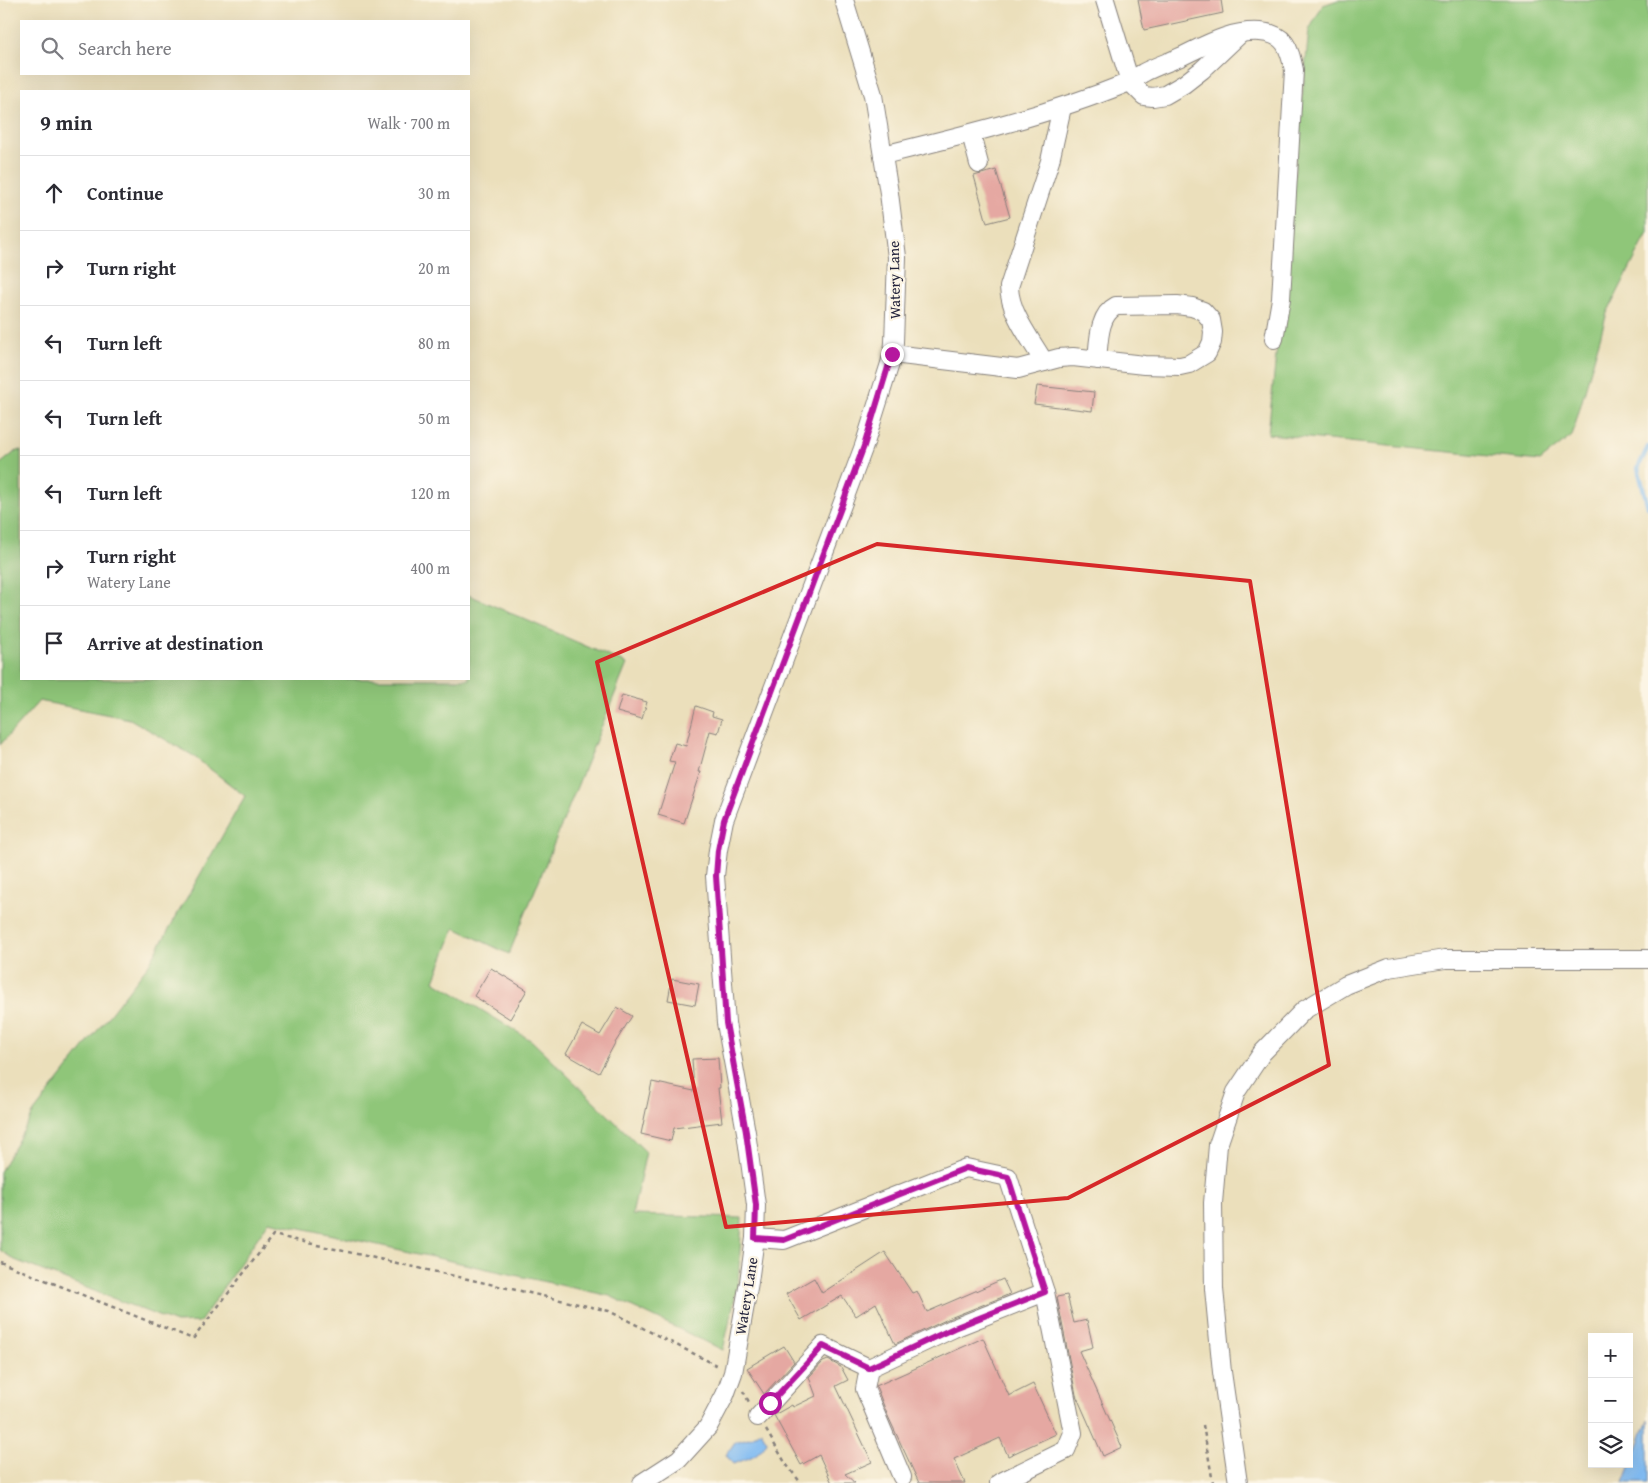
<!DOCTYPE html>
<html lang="en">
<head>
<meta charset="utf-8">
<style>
	:root { --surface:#fff; --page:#f2f2f3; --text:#2b2b33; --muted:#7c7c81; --line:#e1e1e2 }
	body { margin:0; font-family:"Gentium Book Plus",serif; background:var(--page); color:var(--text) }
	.controls { position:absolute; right:15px; bottom:15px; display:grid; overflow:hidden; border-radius:0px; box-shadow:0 5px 20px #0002 }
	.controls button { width:45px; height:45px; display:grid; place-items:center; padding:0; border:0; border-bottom:1px solid var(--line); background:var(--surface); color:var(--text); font:25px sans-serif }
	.stop { position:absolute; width:15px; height:15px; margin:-11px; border:4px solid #b5179e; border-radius:50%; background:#fff }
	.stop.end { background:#b5179e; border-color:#fff; box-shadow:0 1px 5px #0008 }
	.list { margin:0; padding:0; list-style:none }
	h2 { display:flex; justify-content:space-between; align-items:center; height:65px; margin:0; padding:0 20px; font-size:21px }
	h2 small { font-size:16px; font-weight:400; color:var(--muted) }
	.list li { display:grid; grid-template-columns:32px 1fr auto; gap:15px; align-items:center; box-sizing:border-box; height:75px; padding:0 20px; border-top:1px solid var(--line) }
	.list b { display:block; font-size:19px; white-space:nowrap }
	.list p { margin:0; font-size:16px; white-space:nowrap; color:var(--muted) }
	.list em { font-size:16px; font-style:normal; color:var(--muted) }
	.icon { flex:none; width:28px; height:28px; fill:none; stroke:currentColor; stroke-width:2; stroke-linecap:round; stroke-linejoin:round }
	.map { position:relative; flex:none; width:1648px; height:1483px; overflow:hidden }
	.search { position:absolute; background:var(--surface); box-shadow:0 5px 20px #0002; left:20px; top:20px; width:450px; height:55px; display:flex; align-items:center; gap:12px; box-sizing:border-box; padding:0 18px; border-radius:0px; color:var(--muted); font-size:19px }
	.panel { position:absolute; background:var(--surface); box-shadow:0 5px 20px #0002; left:20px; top:90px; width:450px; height:590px; border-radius:0px }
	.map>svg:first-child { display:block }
	.green { fill:#8fc679; stroke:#58745a }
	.water { fill:#81bbf2; stroke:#526e96 }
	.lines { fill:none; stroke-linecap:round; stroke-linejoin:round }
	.stream { stroke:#81bbf2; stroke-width:4.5 }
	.building { fill:#e5a8a2 }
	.minor-casing { stroke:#86807b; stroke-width:20 }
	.path { stroke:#86807b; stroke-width:2.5; stroke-dasharray:4 4; stroke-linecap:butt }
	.minor { stroke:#fff; stroke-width:18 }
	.route { stroke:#b5179e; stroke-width:6 }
	.marked { fill:none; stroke:#d62828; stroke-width:4; stroke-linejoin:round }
	.labels { text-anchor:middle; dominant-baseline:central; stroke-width:4.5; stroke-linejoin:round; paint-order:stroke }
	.street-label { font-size:15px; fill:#22223b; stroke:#fcf5e5 }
</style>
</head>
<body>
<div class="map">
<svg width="1648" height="1483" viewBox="0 0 1648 1483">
	<rect width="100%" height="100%" fill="#fcf5e5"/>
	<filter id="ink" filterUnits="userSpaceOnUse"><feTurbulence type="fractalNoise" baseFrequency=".02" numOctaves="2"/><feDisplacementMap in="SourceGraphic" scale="10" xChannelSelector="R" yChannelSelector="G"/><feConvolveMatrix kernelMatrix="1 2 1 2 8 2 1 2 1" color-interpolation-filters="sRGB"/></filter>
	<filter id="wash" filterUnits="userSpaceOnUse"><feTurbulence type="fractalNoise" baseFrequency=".0096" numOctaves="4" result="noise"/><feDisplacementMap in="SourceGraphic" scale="20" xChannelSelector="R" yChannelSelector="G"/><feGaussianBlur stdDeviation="1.12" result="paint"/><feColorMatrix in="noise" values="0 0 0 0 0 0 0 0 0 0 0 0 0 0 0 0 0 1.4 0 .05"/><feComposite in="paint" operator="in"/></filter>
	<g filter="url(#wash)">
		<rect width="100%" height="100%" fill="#ebdfbb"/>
		<g class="green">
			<path d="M1338 0H1648V233L1607 313 1572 436 1540 461 1268 434 1309 30 1323 5Z"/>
			<path d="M21 450V679H469V595L627 664 509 954 455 928 434 981 532 1041 646 1152 632 1215 742 1218 738 1284 723 1350 610 1296 269 1221 200 1322 176 1323 15 1260 0 1250V1172L34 1112 149 964 245 796 192 755 130 719 39 701 0 745V464L15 452Z"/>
		</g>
		<g class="water">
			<path d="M1648 1419V1483H1624Z"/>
			<path d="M761 1431 767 1441C759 1457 748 1458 733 1464L726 1455 735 1442 752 1437Z"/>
		</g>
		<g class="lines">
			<path class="stream" d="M1648 447 1638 468 1648 507"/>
		</g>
		<g id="blocks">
			<g class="building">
				<path d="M1138 0H1221L1223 13 1144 30Z"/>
				<path d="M996 170 1010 217 987 223 974 176Z"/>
				<path d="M1037 386 1094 392 1092 411 1034 404Z"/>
				<path d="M622 695 647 702 642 719 617 712Z"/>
				<path d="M696 706 713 712 712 716 722 719 718 733 710 731 699 772H701L684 823 658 815 675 762 669 761 675 743 686 746Z"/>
				<path d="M491 968 527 990 510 1019 474 996Z"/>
				<path d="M672 979 699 984 695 1005 668 1000Z"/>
				<path d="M617 1007 632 1016 615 1043 599 1073 566 1054 582 1025 600 1035Z"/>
				<path d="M718 1058 720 1088H718L722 1122 674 1128 671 1141 641 1134 652 1082 694 1091 692 1059Z"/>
				<path d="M885 1252 912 1293 917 1291 927 1312 1003 1279 1010 1294 950 1318 895 1344 876 1303 856 1316 842 1296 801 1320 786 1294 814 1278 822 1293Z"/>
				<path d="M1067 1295 1074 1323 1087 1320 1093 1347 1079 1351 1122 1447 1103 1456 1076 1395 1057 1297Z"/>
				<path d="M983 1338 1009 1396 1033 1384 1056 1434 1008 1456 1000 1438 954 1459 965 1483H919L887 1414 876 1386Z"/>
				<path d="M784 1346 794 1362 764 1394 747 1368Z"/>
				<path d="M828 1360 841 1367 848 1380 836 1386 872 1462 845 1474 855 1483H832L819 1455 801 1465 774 1415 792 1405 793 1407 816 1396 809 1377 823 1362Z"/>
			</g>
		</g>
	</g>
	<g filter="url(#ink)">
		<use href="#blocks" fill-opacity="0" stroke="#86807b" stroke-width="1"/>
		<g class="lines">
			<g class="minor-casing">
				<g id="minor">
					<path d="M1105 0 1130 82 1144 96 1153 97 1165 95 1184 84 1202 70 1239 35"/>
					<path d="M971 134 979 164"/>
					<path d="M883 155C965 135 1048 115 1127 83 1133 81 1137 76 1143 73 1154 67 1166 63 1178 58 1204 46 1230 30 1260 32 1286 34 1289 48 1294 70L1281 299 1274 339"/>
					<path d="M893 354 1018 369 1059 358 1073 357 1144 365 1180 366 1189 364 1207 353 1212 342 1213 332 1211 320 1203 311 1192 307 1177 305 1116 306C1098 315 1099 342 1097 360"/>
					<path d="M1044 362C1031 339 1010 314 1009 287L1050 161 1062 107"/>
					<path d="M755 1238 784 1240 966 1168 1008 1177 1045 1292 954 1328 869 1368 865 1389 902 1477"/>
					<path d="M758 1417 823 1346 869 1368"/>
					<path d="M642 1483 679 1459 708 1427 725 1395 733 1373 749 1282 755 1238 756 1205 746 1132 726 1023 715 876 718 850 724 820 864 446 893 354 894 342 897 257 889 193 873 95 844 0"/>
					<path d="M999 1483 1066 1450 1073 1433 1045 1292"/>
					<path d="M1238 1483 1222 1372 1214 1289 1213 1203 1218 1145 1236 1092 1262 1053 1304 1010 1346 985 1389 968 1445 959H1648"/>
				</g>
			</g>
			<g class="path">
				<path d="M0 1262 193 1339 273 1235 609 1311 718 1366"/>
				<path d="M743 1391 749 1402"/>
				<path d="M1203 1425 1213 1483"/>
				<path d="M766 1430 786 1464 801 1483"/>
			</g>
			<use href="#minor" class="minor"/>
		</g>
	</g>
	<g class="lines" filter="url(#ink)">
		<path class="route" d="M770 1403 823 1346 869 1368 954 1328 1045 1292 1008 1177 966 1168 784 1240 755 1238 756 1205 746 1132 726 1023 716 876 718 850 724 820 864 446 892 354"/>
	</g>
	<path class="marked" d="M877 544 1250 581 1329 1065 1068 1198 726 1227 597 662Z"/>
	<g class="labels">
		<g class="street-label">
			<text transform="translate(894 280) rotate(-91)">Watery Lane</text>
			<text transform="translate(746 1296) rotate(-81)">Watery Lane</text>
		</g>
	</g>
</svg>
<div class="controls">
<button>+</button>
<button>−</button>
<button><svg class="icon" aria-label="layers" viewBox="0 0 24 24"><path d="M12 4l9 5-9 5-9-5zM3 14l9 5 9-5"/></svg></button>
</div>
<div class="stop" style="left:770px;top:1403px"></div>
<div class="stop end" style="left:892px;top:354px"></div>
<div class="search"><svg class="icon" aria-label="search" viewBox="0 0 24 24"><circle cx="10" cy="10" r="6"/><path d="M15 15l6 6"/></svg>Search here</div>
<section class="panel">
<h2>9 min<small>Walk · 700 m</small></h2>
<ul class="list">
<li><svg class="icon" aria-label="ahead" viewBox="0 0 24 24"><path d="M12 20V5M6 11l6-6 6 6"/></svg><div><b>Continue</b></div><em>30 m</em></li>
<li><svg class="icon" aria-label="right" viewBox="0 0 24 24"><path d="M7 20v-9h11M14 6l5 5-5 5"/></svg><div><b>Turn right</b></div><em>20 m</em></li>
<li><svg class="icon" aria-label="left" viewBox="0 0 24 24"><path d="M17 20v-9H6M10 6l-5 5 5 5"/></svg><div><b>Turn left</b></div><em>80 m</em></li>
<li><svg class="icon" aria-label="left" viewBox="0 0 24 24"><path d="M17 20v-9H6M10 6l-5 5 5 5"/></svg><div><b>Turn left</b></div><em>50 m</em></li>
<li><svg class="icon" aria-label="left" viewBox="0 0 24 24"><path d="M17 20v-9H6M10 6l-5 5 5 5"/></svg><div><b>Turn left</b></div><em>120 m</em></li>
<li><svg class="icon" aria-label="right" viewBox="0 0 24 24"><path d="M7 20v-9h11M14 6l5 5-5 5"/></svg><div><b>Turn right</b><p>Watery Lane</p></div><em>400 m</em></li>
<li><svg class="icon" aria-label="arrive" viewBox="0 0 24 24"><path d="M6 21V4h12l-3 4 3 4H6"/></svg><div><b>Arrive at destination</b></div></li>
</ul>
</section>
</div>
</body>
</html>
